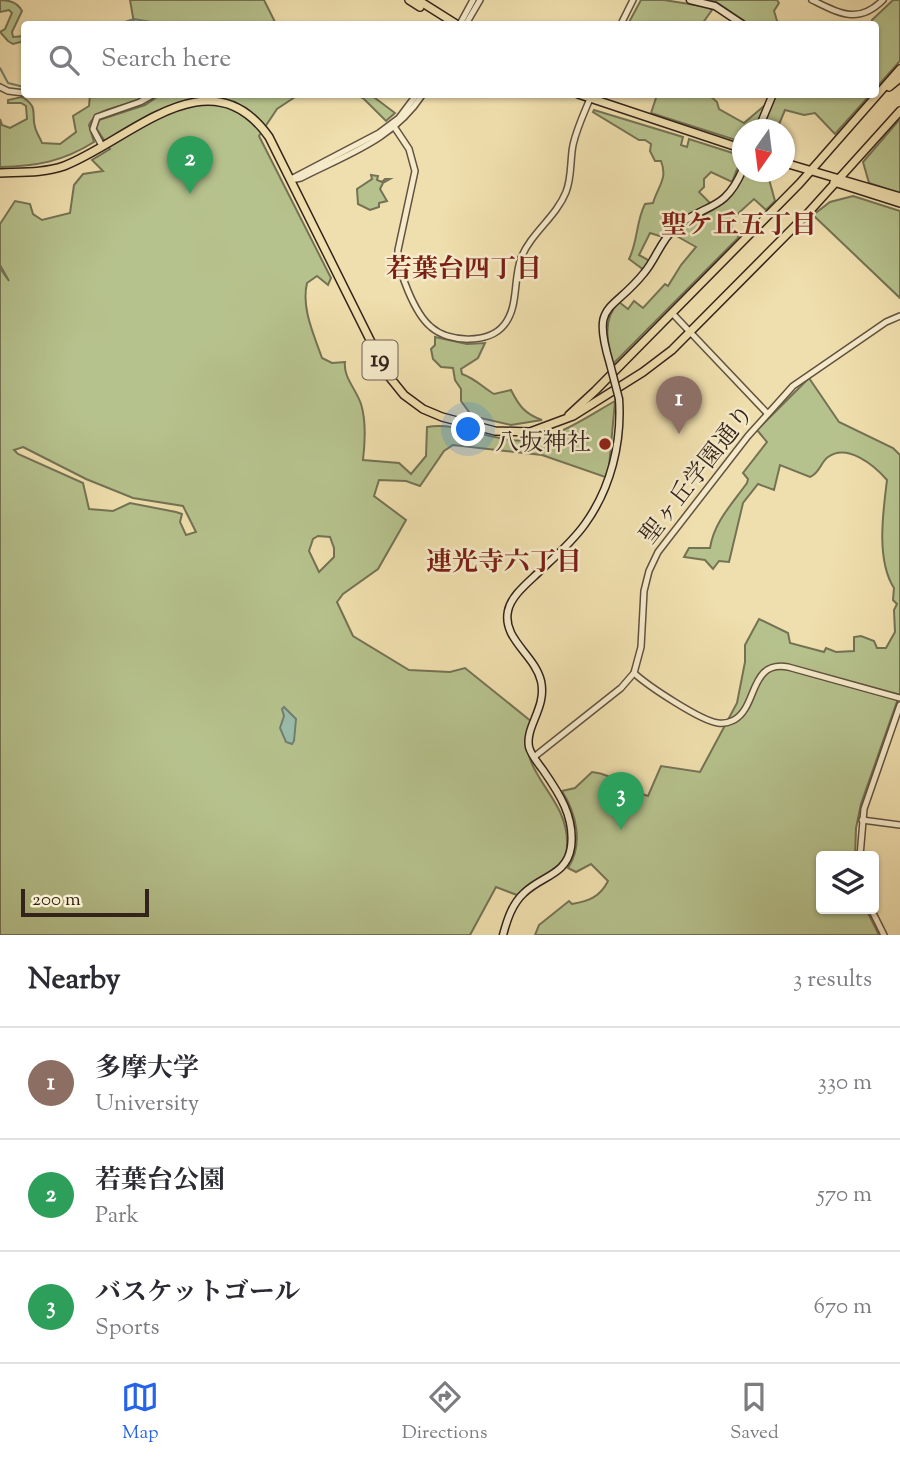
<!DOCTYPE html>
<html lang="en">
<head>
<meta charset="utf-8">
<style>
	:root { --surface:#fff; --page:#f7f7f7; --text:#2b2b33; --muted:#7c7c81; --line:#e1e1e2; --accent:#2563eb }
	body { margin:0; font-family:"Sorts Mill Goudy","Noto Serif JP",serif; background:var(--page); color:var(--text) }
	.controls { position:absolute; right:21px; bottom:21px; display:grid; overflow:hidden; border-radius:7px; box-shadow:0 2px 5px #0004 }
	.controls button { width:63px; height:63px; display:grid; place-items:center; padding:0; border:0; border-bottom:2px solid var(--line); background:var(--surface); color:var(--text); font:35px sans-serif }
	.compass { position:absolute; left:732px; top:119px; width:63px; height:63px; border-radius:50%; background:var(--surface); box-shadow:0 2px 5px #0004; rotate:194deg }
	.scale { position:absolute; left:21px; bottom:18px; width:128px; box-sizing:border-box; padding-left:7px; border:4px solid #33231b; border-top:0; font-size:19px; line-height:24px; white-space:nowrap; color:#33231b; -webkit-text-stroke:5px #f5eaca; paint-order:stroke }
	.you { position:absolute; left:469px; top:430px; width:24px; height:24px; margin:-18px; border:5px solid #fff; border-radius:50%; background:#1a73e8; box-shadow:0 0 0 10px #1a73e833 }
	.badge { display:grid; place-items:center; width:46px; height:46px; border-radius:50%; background:var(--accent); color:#fff; font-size:23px; font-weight:700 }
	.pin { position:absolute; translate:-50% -58px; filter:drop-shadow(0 2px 4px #0008) }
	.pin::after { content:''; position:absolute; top:37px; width:24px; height:21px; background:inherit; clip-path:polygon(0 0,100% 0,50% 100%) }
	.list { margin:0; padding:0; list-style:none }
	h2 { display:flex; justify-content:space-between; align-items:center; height:91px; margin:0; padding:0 28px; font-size:30px }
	h2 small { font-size:23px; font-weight:400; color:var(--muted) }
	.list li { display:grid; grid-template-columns:46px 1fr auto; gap:21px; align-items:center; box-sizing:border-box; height:112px; padding:0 28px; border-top:2px solid var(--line) }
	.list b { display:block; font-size:26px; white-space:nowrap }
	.list p { margin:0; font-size:23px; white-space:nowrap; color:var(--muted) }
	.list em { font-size:23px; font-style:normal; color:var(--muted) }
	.icon { flex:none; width:38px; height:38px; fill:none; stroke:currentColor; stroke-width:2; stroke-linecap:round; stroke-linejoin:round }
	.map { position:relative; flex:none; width:900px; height:935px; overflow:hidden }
	.search { position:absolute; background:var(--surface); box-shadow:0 2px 5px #0004; left:21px; right:21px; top:21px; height:77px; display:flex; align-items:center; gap:18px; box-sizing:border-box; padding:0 24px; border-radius:7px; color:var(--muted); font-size:26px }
	.sheet { height:427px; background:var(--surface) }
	nav { display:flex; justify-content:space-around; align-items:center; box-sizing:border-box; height:98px; border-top:2px solid var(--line); background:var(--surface); font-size:19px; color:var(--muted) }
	nav a { display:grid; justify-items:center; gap:4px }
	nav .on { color:var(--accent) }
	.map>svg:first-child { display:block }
	.green { fill:#b6c28d; stroke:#747254; stroke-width:2; fill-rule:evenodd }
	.water { fill:#9abdac; stroke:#717f72; stroke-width:2 }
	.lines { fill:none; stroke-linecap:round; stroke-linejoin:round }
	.stream { stroke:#717f72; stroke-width:2 }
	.tertiary-casing { stroke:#625240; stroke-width:8 }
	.secondary-casing { stroke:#33231b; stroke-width:9 }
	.primary-casing { stroke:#33231b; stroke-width:10 }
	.tertiary { stroke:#f5eaca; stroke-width:5 }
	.secondary { stroke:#f5eaca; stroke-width:6 }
	.primary { stroke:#f0dfae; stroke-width:7 }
	.secondary-bridge-casing { stroke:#33231b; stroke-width:9; stroke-linecap:butt }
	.secondary-bridge { stroke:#f5eaca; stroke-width:6 }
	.poi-dot { fill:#8f2418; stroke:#f5eaca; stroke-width:2.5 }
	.labels { text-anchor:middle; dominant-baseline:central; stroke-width:5; stroke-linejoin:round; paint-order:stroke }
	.shield { fill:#f5eaca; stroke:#6d5f50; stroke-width:2 }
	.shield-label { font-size:23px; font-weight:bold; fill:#33231b }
	.poi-label { font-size:24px; fill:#33231b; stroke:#f5eaca; text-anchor:end }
	.street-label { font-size:24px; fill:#33231b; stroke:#f5eaca }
	.neighbourhood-label { font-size:26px; font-weight:bold; fill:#7a1f14; stroke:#f5eaca }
</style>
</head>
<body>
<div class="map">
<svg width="900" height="935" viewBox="0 0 900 935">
	<rect width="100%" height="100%" fill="#f0dfae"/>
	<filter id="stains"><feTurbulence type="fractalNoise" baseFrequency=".00286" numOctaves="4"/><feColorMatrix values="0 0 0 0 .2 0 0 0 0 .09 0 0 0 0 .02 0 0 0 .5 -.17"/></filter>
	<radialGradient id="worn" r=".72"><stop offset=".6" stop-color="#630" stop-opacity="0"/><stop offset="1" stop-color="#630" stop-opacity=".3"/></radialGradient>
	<g class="green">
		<path d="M0 0C9 0 18 3 22 11L12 32 13 37 24 36V41L13 44 8 41 0 32 5 29 12 13 9 10 0 12Z"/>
		<path d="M130 0H264L276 24 134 23Z"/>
		<path d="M641 0H664L708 7 712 10 702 24H628Z"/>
		<path d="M710 0H777L779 3 774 11 778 24H749L716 2Z"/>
		<path d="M893 0H900V61L876 88V24H871L872 20Z"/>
		<path d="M90 95H148C130 108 99 104 89 125L94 142C62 162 37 166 0 167V119L2 125 10 128 27 119 26 106 21 103H8V100L22 97C39 107 31 113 35 127 36 132 40 138 42 143L60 144 76 132 73 116 89 106Z"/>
		<path d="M160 95H298L277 109 259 136 331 278 328 285 317 276 307 283C301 308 314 335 322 358L332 363 345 362C343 377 356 389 361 404 366 420 365 443 363 460L399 463 411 474 426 456 427 427C455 422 483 437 511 440 549 445 583 419 615 401L608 478 542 455 453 445 444 451 420 486 406 481 379 480 374 496 406 520 378 569 343 594 337 602 353 636 409 670 450 672 465 668 532 722C511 771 568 793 567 843 567 848 567 854 565 859 558 873 530 884 517 895L496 887 470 935H0V268L9 281 0 265V224L15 201 30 204 33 214 42 220 70 213 74 185 83 174 103 171 92 160 110 149 96 128 99 120 145 105ZM23 447 86 479 133 498 183 506 196 532 186 535 180 522 182 514 176 512 130 503 113 511 89 509 83 483 18 454 14 450ZM318 536 330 537 334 548V557L319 572 309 551 313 539Z"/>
		<path d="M357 95H371L395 113 386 121 364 99Z"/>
		<path d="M657 95H709L717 102 719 109 744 123 777 95H870L835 134 815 113 804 115 785 110 777 129 743 130 742 142 651 113Z"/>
		<path d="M594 110 683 137 681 145 687 147 689 139 742 156 732 182 711 172 704 179V187L699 192 712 205 673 225 663 237 650 233 639 255 650 261 644 270 629 259C638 241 636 221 645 204L653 203C658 186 668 179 661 161H655L650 151 651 144 645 140H639L593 112Z"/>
		<path d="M900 119V193L869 183 863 162Z"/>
		<path d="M744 172H767L775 201 766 210 754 199 732 219V230L739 237 613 364C607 343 602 319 619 302L628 309 634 301 643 308 665 284 668 286 681 265 696 247 673 234C705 210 726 211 744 172Z"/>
		<path d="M371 175 378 176 377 180 382 182 385 179H390L383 183 380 189 387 201 379 203V207L370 210 358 204 357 189 372 179Z"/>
		<path d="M853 196 900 211V298L813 215 830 202Z"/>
		<path d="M435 337 467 344 485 343 478 358 461 369 462 374C476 379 482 387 494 394L511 390C519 406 525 414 542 420L511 425 472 416 461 401V389L455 380 453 368 441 367 433 359 431 349 435 345Z"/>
		<path d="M809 378 839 422 893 448 900 455V693L861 804 856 828 855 856H821V909H866L879 935H535L539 925 569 901 572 904C589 901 600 897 608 881L591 864 576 872 568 868C584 844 576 813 562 791L575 788 592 772C614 774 627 790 648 796L661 766 700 772 737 703 745 662V645L759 619 788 633 790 643 824 652 826 648 836 652 854 651V637L861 636 874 641 877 648H886L895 632 894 610 897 604 893 600 894 588C876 560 883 512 887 480 874 465 847 443 828 457 820 463 820 473 810 477L780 465 774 490 758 484 743 503 729 562 719 561 713 569 705 560 684 557 689 548H710C714 522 732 504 747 483L748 479 743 473 767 442 757 430Z"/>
	</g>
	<path class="water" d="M284 707 296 719 294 741 292 744 286 742 280 728 284 716 282 709Z"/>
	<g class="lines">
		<g class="stream">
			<path d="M119 24 134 19 162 24"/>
			<path d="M0 68 8 83 24 87"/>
		</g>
		<g class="tertiary-casing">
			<g id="tertiary">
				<path d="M812 0C839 13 858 25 883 0"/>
				<path d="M460 24 473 0"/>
				<path d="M466 24 480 0"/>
				<path d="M621 24 633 0"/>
				<path d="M0 87 8 91 24 93"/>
				<path d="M395 128 409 149 415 171 398 250C397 270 415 314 431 327 449 343 489 344 504 325 519 307 513 279 521 258 531 233 556 217 566 192 572 177 570 160 573 145 577 127 585 111 592 94"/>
				<path d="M102 146 93 129 97 117 140 102 154 94"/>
				<path d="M293 178 379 133 399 118 417 94"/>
				<path d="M291 180 301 178C348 154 393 140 423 94"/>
				<path d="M672 313 767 413"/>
				<path d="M634 673C648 686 701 721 718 723 724 724 730 722 734 720 758 707 749 660 788 667L900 698"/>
				<path d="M534 757 621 688 634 673 641 647 644 591 649 571 658 552 748 436 793 386 886 322 900 316"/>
				<path d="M862 820 900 825"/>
				<path d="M860 856 864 809 900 705"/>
				<path d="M871 909 884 935"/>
			</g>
		</g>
		<g class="secondary-casing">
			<g id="secondary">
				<path d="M690 0 715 6 742 24"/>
				<path d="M758 130 773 94"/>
				<path d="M610 364C591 301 611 314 644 273 656 259 661 240 675 228 705 202 724 214 743 169"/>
				<path d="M503 935C507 920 512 904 524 893 541 876 567 875 571 847 575 817 559 793 543 770 538 763 531 755 529 747 525 726 547 708 541 681 535 655 502 639 508 611 511 595 530 581 541 570 556 556 573 541 585 524 611 488 622 442 619 399"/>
			</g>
		</g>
		<g class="primary-casing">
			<g id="primary">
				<path d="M409 0 420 7"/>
				<path d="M418 0 456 24"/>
				<path d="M889 87 900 78"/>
				<path d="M578 94 743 149"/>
				<path d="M785 163 900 197"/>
				<path d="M0 173C21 172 44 173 64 166 129 141 209 52 269 137L387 374 404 395 423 409 442 417 495 431 530 432 573 416 643 372 672 350 808 213 900 111"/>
				<path d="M834 182 900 203"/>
				<path d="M569 415 595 391 800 183 900 69"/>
			</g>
		</g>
		<use href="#tertiary" class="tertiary"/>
		<use href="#secondary" class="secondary"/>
		<use href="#primary" class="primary"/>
		<g class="secondary-bridge-casing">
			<path id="secondary-bridge" d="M610 364 619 399"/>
		</g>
		<use href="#secondary-bridge" class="secondary-bridge"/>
	</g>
	<circle class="poi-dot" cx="605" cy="444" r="7"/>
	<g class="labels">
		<rect class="shield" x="362.5" y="340.5" width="35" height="39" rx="5"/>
		<g class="shield-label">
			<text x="380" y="360">19</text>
		</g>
		<g class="poi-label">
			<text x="591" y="444">八坂神社</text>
		</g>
		<g class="street-label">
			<text transform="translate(698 475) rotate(-52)">聖ヶ丘学園通り</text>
		</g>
		<g class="neighbourhood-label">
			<text x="739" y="226">聖ケ丘五丁目</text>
			<text x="464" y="270">若葉台四丁目</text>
			<text x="504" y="563">連光寺六丁目</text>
		</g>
	</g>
	<rect width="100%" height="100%" filter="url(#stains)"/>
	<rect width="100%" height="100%" fill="url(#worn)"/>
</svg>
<div class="controls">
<button><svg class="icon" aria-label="layers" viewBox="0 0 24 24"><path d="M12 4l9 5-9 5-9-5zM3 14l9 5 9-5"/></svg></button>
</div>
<svg class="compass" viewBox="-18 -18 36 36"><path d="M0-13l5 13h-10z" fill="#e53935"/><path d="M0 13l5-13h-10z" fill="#7c7c81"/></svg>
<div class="scale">200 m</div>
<div class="you"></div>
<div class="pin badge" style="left:679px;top:434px;background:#8d6e63">1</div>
<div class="pin badge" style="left:190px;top:194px;background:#2e9e5b">2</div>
<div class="pin badge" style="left:621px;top:830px;background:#2e9e5b">3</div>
<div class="search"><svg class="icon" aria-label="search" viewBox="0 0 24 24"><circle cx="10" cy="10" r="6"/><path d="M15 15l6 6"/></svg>Search here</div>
</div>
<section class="sheet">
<h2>Nearby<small>3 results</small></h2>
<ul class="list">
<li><span class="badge" style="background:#8d6e63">1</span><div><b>多摩大学</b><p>University</p></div><em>330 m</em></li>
<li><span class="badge" style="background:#2e9e5b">2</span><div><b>若葉台公園</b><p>Park</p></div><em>570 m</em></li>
<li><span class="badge" style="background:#2e9e5b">3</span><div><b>バスケットゴール</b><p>Sports</p></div><em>670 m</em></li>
</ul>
</section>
<nav>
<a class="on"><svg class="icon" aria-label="map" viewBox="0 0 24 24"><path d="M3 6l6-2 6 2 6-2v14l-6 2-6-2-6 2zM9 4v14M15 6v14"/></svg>Map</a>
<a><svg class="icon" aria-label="directions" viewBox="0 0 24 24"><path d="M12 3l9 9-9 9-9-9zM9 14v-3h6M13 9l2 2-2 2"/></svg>Directions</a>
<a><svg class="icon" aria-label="saved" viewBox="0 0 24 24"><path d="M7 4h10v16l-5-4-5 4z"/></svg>Saved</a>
</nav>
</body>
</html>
